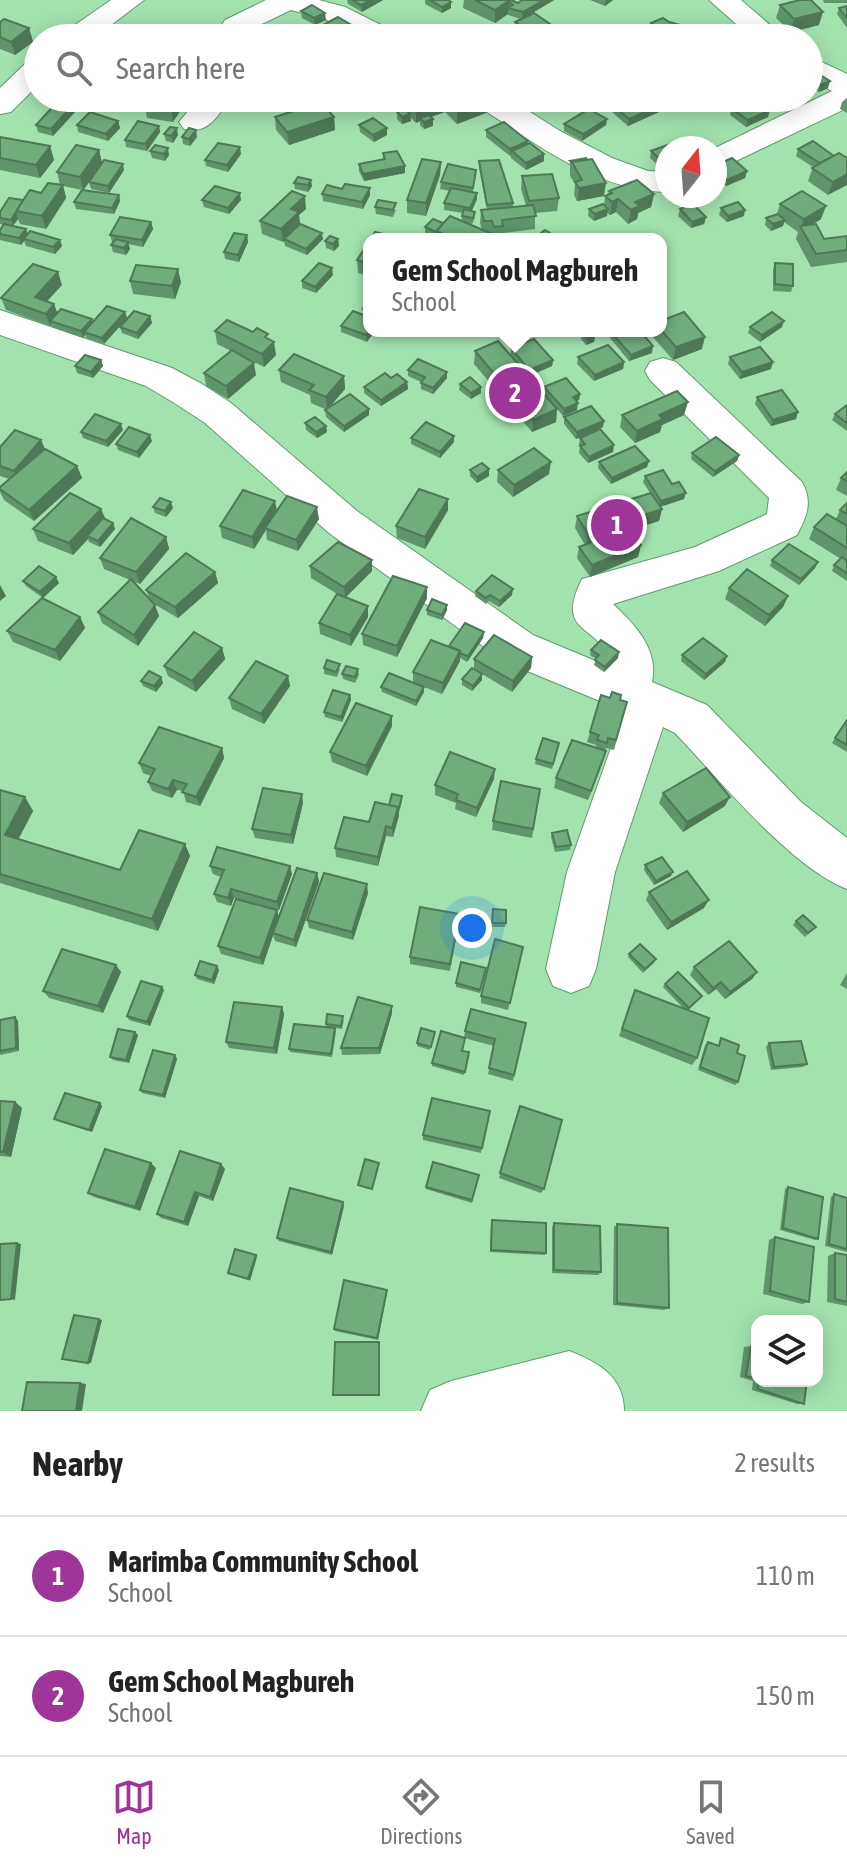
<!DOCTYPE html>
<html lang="en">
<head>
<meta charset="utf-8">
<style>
	:root { --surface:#fff; --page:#f2f2f2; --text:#222; --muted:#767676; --line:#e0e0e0; --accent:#9e3598 }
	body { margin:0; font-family:"Asap Condensed",sans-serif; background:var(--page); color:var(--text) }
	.controls { position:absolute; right:24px; bottom:24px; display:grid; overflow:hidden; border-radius:16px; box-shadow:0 4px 20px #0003 }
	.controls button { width:72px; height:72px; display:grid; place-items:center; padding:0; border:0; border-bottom:2px solid var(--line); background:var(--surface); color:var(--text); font:40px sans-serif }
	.compass { position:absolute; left:655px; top:136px; width:72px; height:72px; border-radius:50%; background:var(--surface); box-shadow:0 4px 20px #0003; rotate:17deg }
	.you { position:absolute; left:472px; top:928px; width:28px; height:28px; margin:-20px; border:6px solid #fff; border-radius:50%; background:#1a73e8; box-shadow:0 0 0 12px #1a73e833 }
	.badge { display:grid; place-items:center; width:52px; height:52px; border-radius:50%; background:var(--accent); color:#fff; font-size:26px; font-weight:700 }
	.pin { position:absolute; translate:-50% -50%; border:4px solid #fff; box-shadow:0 2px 8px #0006 }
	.popup { position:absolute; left:363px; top:233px; width:304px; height:104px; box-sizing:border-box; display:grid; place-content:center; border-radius:16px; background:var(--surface); filter:drop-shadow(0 2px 6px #0005); font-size:26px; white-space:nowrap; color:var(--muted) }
	.popup b { font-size:30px; color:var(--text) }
	.popup::after { content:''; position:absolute; left:50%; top:100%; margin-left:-16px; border:16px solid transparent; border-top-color:var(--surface) }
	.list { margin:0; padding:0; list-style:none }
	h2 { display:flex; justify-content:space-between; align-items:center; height:104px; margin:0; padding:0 32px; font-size:34px }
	h2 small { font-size:26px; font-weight:400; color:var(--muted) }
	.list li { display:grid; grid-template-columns:52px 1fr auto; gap:24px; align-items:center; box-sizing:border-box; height:120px; padding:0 32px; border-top:2px solid var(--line) }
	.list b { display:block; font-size:30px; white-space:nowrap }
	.list p { margin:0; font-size:26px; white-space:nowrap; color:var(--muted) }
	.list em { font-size:26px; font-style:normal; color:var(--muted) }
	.icon { flex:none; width:44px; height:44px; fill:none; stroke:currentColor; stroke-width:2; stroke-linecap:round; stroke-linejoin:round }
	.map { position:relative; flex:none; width:847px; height:1411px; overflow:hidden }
	.search { position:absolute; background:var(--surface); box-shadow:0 4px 20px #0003; left:24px; right:24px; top:24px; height:88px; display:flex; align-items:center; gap:20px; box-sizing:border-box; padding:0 28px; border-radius:44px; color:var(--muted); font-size:30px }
	.sheet { height:344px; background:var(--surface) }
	nav { display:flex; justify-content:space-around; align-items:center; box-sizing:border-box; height:112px; border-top:2px solid var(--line); background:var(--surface); font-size:22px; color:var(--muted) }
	nav a { display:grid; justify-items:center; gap:4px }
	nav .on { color:var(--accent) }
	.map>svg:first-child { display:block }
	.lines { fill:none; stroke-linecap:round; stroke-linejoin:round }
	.minor-casing { stroke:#5e9c6c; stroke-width:2 }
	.minor { fill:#fff; fill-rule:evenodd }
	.wall { fill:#5f956c }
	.shaded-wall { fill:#4e7958 }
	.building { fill:#6fad7d; stroke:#4e7958; stroke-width:2 }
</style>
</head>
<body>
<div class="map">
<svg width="847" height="1411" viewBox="0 0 847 1411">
	<rect width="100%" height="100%" fill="#a2e2af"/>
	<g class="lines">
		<g class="minor-casing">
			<g id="minor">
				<path d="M111 0H144L94 38H60L65 32Z"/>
				<path d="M266 0H319L345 7 395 32 400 38H362L325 19 291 10 247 31 244 38H214L225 20Z"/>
				<path d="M709 0H741L785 38H752Z"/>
				<path d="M809 56 847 74V108L715 171V148L832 91 809 78Z"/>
				<path d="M38 59V85L11 112 0 114V88L27 62Z"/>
				<path d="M199 98H230C218 116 208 135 184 129L179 122Z"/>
				<path d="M473 98H508L560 131 612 158 648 171 667 172V192C608 191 554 157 507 125 495 117 481 110 473 98Z"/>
				<path d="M0 310 172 368 202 384 231 403 357 511 533 635 610 667C605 622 552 639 582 579L695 547 767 514 769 498 650 380 645 371 650 362 663 358 676 362 802 482C813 502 807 516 797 535L719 571 613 604C635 625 659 649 652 682L707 705 801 802 847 838V889C790 867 718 778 675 733L663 727 615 872 596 969 589 986 571 993 553 986 546 969 567 872 624 711 503 661 329 533 205 423 176 404 146 386 0 335Z"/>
				<path d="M569 1351C597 1362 624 1376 624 1411H421L430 1390 451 1381Z"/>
			</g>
		</g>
		<use href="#minor" class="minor"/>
	</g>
	<g class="wall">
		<path d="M347 0H383L362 12 348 4Z"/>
		<path d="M425 0H448L451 8 442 13 425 4Z"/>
		<path d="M464 0H510L518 3 522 0H554L526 17 568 38H518L514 35 515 22 521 19 508 15V14L495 23 463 8Z"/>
		<path d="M590 0H613L605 6Z"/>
		<path d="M823 0H847V3H824Z"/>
		<path d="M780 5 819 25 791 32 776 18Z"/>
		<path d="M847 6V28L837 14 839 8Z"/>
		<path d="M301 11 326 20 315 25 302 18Z"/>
		<path d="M0 22 29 28 33 42 15 55 0 49Z"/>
		<path d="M651 23 676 27 684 33 683 38H661L650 30Z"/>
		<path d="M321 26 360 37 358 38H330L322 33Z"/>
		<path d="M814 80 828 88 819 92 812 87Z"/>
		<path d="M98 98H185L186 102 173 122 147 118 145 108 144 109Z"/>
		<path d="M414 98 487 100 486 113 457 124 445 112 431 117 433 126 424 129 420 125V121L416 123 410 117 411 121 402 124 397 119V112L408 111 407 100Z"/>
		<path d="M654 98 674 101 673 107 663 112 660 110 659 112 628 126 604 105 605 99 653 100Z"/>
		<path d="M683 98H699L698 105 691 109 682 102Z"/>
		<path d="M847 98V113L840 109 842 102Z"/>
		<path d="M73 105 75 112 53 136 38 132 36 125Z"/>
		<path d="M731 108 768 117 746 127 730 115Z"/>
		<path d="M275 117H334L335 130 289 145 276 130Z"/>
		<path d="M607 119 606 125 582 141 564 131V124Z"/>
		<path d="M118 121 120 128 108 141 78 132 77 125Z"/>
		<path d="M359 125 387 128V135L374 142 360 132Z"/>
		<path d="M159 126 160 132 147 151 126 147 125 140Z"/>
		<path d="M486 130 527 144 544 161 526 170 511 158V155L510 156 486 137Z"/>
		<path d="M164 134 178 135 173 143 166 141Z"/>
		<path d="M0 137 50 146 54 160 40 178 0 170Z"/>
		<path d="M182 137H197L190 146 183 144Z"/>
		<path d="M667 148V167L662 169 650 158 651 151Z"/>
		<path d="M798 149 847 158 828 195 808 181 813 167 796 156Z"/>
		<path d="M99 150 102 163 84 190 119 195 120 201 114 214 76 209 74 202 82 190 63 186 66 198 46 229 20 224 18 219 13 226 26 229 28 234 60 240 62 246 55 254 26 246 24 241 21 245 0 240V230L4 225 0 224V212L60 185 57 172Z"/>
		<path d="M150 151 169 155 165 161 152 158Z"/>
		<path d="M383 153 405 173 364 181 359 171V164L383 160Z"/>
		<path d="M241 154 228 172 206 166 205 160Z"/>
		<path d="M479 161 513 203V207L526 206 521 189 522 176 559 198 557 211 535 213V229L503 233V238L504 239H436L425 234V227L461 221 463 213 444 210V203L450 191 440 189 441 182 476 170 473 192 477 199 472 211 475 218 472 224 466 223 482 230 480 223 481 210H487L479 168Z"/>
		<path d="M570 161 604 196 577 201 574 195 575 184 570 176Z"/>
		<path d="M441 162 440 175 426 216 407 213V200Z"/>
		<path d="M715 166 747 171 745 178 726 186 715 177Z"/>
		<path d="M124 170 109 193 91 189 89 182Z"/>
		<path d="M294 183 312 186 308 192 295 189Z"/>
		<path d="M342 189 370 195 363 209 323 201 322 194Z"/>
		<path d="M609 191 654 194 651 207 638 213 637 219 628 224 616 212 610 215 607 213V216L594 221 588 216 589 209 604 205 605 196 608 195Z"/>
		<path d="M202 200H241L229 214 204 207Z"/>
		<path d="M780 204 821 219 812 225 824 239 847 236V262L811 267 796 239 798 232 784 222 783 226 771 231 765 225 766 218 777 214Z"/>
		<path d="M375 207 396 210 393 217 376 214Z"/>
		<path d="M721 208 744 216 727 222 719 215Z"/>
		<path d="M306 209 299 215 300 224 323 239 307 255 285 246 284 241 283 242 262 234 260 221Z"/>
		<path d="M680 209 706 217 704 224 691 228 678 216Z"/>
		<path d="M151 222 153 229 143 247 128 244 130 249 126 255 113 252 111 245 114 242H112L110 235Z"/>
		<path d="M247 235 248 242 239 262 225 259 224 252Z"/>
		<path d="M338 239 339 246 334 251 326 248 325 241Z"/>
		<path d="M369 242V276L358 273 357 260Z"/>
		<path d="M775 263 793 286 791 292 773 291V269Z"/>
		<path d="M333 275 316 293 302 288V281Z"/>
		<path d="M130 281 181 282 175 299 133 294Z"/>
		<path d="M62 285 47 301 57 313 93 322 125 312 127 318 104 344 86 338 85 335 83 338 52 327 51 325 50 326 6 310 1 298Z"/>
		<path d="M369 302 367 342 341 332V326L363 315V309Z"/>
		<path d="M150 316 152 323 138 339 122 333 120 327Z"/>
		<path d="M750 327H782L760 342 748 333Z"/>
		<path d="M215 331 269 340 276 355 264 367 246 358 256 375 228 399 206 386 204 373 231 351 217 344Z"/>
		<path d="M653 331H661L702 349 673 360 652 336Z"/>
		<path d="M611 332 652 353 629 361 610 338Z"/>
		<path d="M582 333 595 335 594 342 586 345 581 339Z"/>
		<path d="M511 348 553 360 552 366 529 376 510 355Z"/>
		<path d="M475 351 557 409 556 422 532 432 474 364Z"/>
		<path d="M578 357 624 362 623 369 594 381 577 364Z"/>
		<path d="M730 357 771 369 740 379 728 364Z"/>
		<path d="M101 360 103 366 93 378 77 373 75 366Z"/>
		<path d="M279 370 344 376 345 389 328 409 369 415 344 432 326 417 325 410H327L311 403 310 395 281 382Z"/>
		<path d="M408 370 447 378 433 394 421 389V382L408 376Z"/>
		<path d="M391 378 407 382 408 389 381 406 364 393V387Z"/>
		<path d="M460 384 481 393 471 399 459 390Z"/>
		<path d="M544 387 580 394 579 400 576 401 577 410 563 416 544 393Z"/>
		<path d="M757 397 796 419 771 426 755 404Z"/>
		<path d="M847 405V431L832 420 835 414Z"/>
		<path d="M622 415H684L662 425 660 432 635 443 620 427Z"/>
		<path d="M564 417 603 427 576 439 564 424Z"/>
		<path d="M305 423 326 426 327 432 317 438 306 430Z"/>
		<path d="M123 430 108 447 83 438 81 432Z"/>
		<path d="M454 436V442L440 458 411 444V438Z"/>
		<path d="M580 438 613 452 588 463 579 453 580 446 579 445Z"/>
		<path d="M41 440 45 449 77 466 82 478 34 521 4 500 0 492V487L9 479 0 476V447Z"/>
		<path d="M152 441 139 458 118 450 116 444Z"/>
		<path d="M692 453 739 455 737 461 713 477 691 459Z"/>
		<path d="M649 461 647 467 611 484 598 468 599 462Z"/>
		<path d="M489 469V476L477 483 470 476V470Z"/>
		<path d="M498 470 549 474 513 497 497 482Z"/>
		<path d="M847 472V496L836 490 841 478Z"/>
		<path d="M645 476 672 484 684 499 660 507 662 509 659 521 630 530 641 545 638 557 590 577 577 558 579 547 585 545 575 528 577 516 650 493 643 482Z"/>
		<path d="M275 501 277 511 319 519 298 551 267 540 266 530 254 549 222 538 220 526Z"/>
		<path d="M847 503V581L832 571 834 565 841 559 809 539 814 527 836 519 840 510Z"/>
		<path d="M153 507 173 508 166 517 155 513Z"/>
		<path d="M101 509 105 520 113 523 115 529 100 547 89 542 88 539 73 555 38 541 33 529Z"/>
		<path d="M448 510 425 549 397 538 396 526Z"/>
		<path d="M166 537 169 549 140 584 132 581 149 598 146 590 215 572 218 583 178 618 154 604 159 616 138 646 102 623 98 612 130 580 104 569 100 558Z"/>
		<path d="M372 560V571L346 597 368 617 351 646 320 634 319 623 339 595 311 578 310 566Z"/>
		<path d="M772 560 818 562 815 568 799 585 770 566Z"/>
		<path d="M23 581 59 583 43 598 26 586Z"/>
		<path d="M427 587V598L397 657 363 645 362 634Z"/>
		<path d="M729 588 788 596 783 607 765 626 725 599Z"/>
		<path d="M476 591 512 595 499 607 489 601 486 604 475 596Z"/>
		<path d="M427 610H447L442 620 427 615Z"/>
		<path d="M80 617 85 628 60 661 13 642 7 631Z"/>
		<path d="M484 632 483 638 467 662 460 658V661L442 694 424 687V692L416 706 382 692 381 687 413 683V672L449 646Z"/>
		<path d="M222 648 225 659 196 692 168 676 164 666Z"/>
		<path d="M591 650 618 658 604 672 594 665 596 659 590 655Z"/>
		<path d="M682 655 727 656 725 662 704 680 681 661Z"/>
		<path d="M532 657 531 668 512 692 482 674V680L472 691 462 685V679L474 669V659Z"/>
		<path d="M324 668 340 669 337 677 324 674Z"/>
		<path d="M358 669 359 675 355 683 343 679 342 674Z"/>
		<path d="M288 676 290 686 264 724 232 709 229 698Z"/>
		<path d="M161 677 163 683 156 692 143 686 141 681Z"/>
		<path d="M350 695 351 700 342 722 325 717 324 712Z"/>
		<path d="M620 700 627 702 614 750 606 748 603 761 588 800 554 788 556 778 596 748V745L587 742 590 732Z"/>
		<path d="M392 716V726L367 776 332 762 330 752Z"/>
		<path d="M847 720V752L832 743Z"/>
		<path d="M222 748 224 758 200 806 186 802 183 791 177 790 172 798 152 791 148 782 151 776 143 773 139 763Z"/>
		<path d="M558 748 552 769 535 764 536 759Z"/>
		<path d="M494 779 476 817 455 809 456 803 435 795V785Z"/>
		<path d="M540 789 532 838 492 830 493 821Z"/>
		<path d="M0 790 25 797 33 811 18 839 120 870 185 844 190 856 158 931 0 883Z"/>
		<path d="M663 793 725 806 683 832 659 803Z"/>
		<path d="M402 801 393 837 386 836 378 866 336 857 335 848 389 805Z"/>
		<path d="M303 803 293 844 255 838 252 829Z"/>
		<path d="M552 833 571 845 570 850 555 852 551 837Z"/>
		<path d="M645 865 671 876 654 885 644 870Z"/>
		<path d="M210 866H290L292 874 279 910 234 898 231 906 217 902 214 894 221 877 213 874Z"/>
		<path d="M317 873 319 882 296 947 275 941 273 935 263 965 221 954 218 946 277 910 279 917Z"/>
		<path d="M649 892 704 908 667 930 646 900Z"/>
		<path d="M368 893 353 940 309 928 307 920Z"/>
		<path d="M493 909 506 923 505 927H492Z"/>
		<path d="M796 921 816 927 805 937 793 925Z"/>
		<path d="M459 922 450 971 410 964V957Z"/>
		<path d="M523 947 508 1010 481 1003V996Z"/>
		<path d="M629 954 656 959 654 963 643 973 628 957Z"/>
		<path d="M116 965 121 972 103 1013 49 998 43 991Z"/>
		<path d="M217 966 219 970 214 984 197 979 195 975Z"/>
		<path d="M694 967 757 972 752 979 725 999 716 989 708 995 690 975Z"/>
		<path d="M486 968 480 993 456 987V983Z"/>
		<path d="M847 973V989L840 985Z"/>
		<path d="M665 984 702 996 688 1010 697 1058 692 1065 619 1036 635 990 684 1009 663 987Z"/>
		<path d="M164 990 150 1026 129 1020 127 1016Z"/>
		<path d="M392 1006V1013L380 1054 342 1055 341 1048Z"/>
		<path d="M282 1007 284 1014 277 1054 229 1048 226 1042Z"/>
		<path d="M15 1017 18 1021 19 1051 0 1055V1020Z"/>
		<path d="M344 1020 342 1029 335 1028 336 1032 332 1057 290 1052 289 1049 326 1027V1024Z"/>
		<path d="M526 1023 513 1081 488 1074 494 1046 464 1038 465 1031Z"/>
		<path d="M135 1032 138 1035 129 1063 113 1060 110 1057Z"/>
		<path d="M435 1032 430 1050 417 1046V1043Z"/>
		<path d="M721 1038 738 1082 735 1085 698 1070 705 1045 708 1042 718 1046Z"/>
		<path d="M769 1043 807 1064 803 1067 771 1070 766 1047Z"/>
		<path d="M462 1051 469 1052 464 1075 432 1066V1063Z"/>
		<path d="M177 1059 165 1098 142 1093 140 1090Z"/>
		<path d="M0 1101 15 1102 22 1108 11 1157 0 1156Z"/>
		<path d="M100 1103 102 1106 92 1132 57 1121 54 1119Z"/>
		<path d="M520 1106 544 1189 541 1193 499 1178Z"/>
		<path d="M490 1111 481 1153 423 1140V1135Z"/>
		<path d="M156 1168 140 1211 94 1197 88 1193Z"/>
		<path d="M225 1169 213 1201 199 1196 188 1226 161 1218 157 1214Z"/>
		<path d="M479 1175 472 1203 426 1189V1187Z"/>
		<path d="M788 1187 818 1239 815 1240 780 1230 785 1189Z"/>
		<path d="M834 1194 847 1198V1252L825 1246 831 1197Z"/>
		<path d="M344 1206 332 1255 279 1241 277 1238Z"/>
		<path d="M491 1222 546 1253 545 1255 490 1252Z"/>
		<path d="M554 1223 601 1272 598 1275 552 1273V1227Z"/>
		<path d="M617 1224 669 1308 664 1310 613 1305 614 1227Z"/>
		<path d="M775 1237 809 1302 802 1304 763 1294 769 1240Z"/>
		<path d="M835 1253 847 1255V1306L827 1302 828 1256Z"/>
		<path d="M387 1292 378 1340 335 1331 334 1329Z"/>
		<path d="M751 1346 757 1348V1381H807L804 1404H797L752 1390 753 1381 740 1377 744 1347Z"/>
	</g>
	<g class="shaded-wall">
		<path d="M371 0H383L362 12 361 5Z"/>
		<path d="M510 0 508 14 495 23V10Z"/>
		<path d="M544 0H554L522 19 523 12Z"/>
		<path d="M606 0H613L605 6Z"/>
		<path d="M451 2V8L442 13V7Z"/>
		<path d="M823 12 819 25 791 32 794 19Z"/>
		<path d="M325 13 326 20 315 25 314 18Z"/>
		<path d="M29 28 33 42 15 55 11 42Z"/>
		<path d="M360 30V37L358 38H346Z"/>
		<path d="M684 33 683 38H671Z"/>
		<path d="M830 81 828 88 819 92 821 85Z"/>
		<path d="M142 98H151L145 104 144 109Z"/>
		<path d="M178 98H185L186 102 173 122 171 109Z"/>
		<path d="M445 99V112L422 120 420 118V121L416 123V109Z"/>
		<path d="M700 99 698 105 691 109 693 102Z"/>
		<path d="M487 100 486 113 457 124V111Z"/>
		<path d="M674 101 673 107 663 112 664 105Z"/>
		<path d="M73 105 75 112 53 136 51 129Z"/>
		<path d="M661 105 659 112 628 126 629 119Z"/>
		<path d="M770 110 768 117 746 127 748 120Z"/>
		<path d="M410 114 411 121 402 124V117Z"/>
		<path d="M334 117 335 130 289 145 287 132Z"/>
		<path d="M433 119V126L424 129V122Z"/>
		<path d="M607 119 606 125 582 141 583 134Z"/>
		<path d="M118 121 120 128 108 141 106 134Z"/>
		<path d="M159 126 160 132 147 151 145 144Z"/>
		<path d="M177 128 178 135 173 143 171 136Z"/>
		<path d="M387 128V135L374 142 373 135Z"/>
		<path d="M196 130 197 137 190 146 189 139Z"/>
		<path d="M528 141 527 148 512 151 511 155 510 156V149Z"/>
		<path d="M50 146 54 160 40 178 36 165Z"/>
		<path d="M240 147 241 154 228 172 227 165Z"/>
		<path d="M168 148 169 155 165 161 164 154Z"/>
		<path d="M99 150 102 163 83 190 80 177Z"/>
		<path d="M544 154V161L526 170V163Z"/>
		<path d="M667 161V167L662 169 663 162Z"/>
		<path d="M441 162 440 175 426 216V203Z"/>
		<path d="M123 164 124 170 109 193 108 186Z"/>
		<path d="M405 166V173L364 181 363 174Z"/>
		<path d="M747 171 745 178 726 186 727 180Z"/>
		<path d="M847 174V185L828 195 833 182Z"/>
		<path d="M311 180 312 186 308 192V185Z"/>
		<path d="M606 183 604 196 577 201 579 188Z"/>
		<path d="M63 185 66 198 46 229 42 216Z"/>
		<path d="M370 188V195L363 209 362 202Z"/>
		<path d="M240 193 241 200 229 214 228 208Z"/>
		<path d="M477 193V199L470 214V208Z"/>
		<path d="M654 194 651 207 638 213 637 219 628 224 631 210 635 202Z"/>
		<path d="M119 195 120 201 114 214 112 208Z"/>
		<path d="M305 196 306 209 299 215 300 225 283 242 281 229 291 209Z"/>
		<path d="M618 199 616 212 610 215 612 202Z"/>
		<path d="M826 206 821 219 803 231 801 228 804 219Z"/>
		<path d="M608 209 607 216 594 221 595 214Z"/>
		<path d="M745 210 744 216 727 222 728 216Z"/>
		<path d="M16 212 18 219 13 226 11 220Z"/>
		<path d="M706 217 704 224 691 228 692 222Z"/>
		<path d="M785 220 783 226 771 231 773 224Z"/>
		<path d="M151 222 153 229 143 247 142 240Z"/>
		<path d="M26 229 28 236 24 239V241L21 245 19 238Z"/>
		<path d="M322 233 323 239 307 255 306 249Z"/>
		<path d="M247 235 248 242 239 262 238 255Z"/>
		<path d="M338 239 339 246 334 251 333 244Z"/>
		<path d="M60 240 62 246 55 254 53 247Z"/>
		<path d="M128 242 130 249 126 255 124 248Z"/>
		<path d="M332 268 333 275 316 293 315 287Z"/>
		<path d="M178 269 181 282 175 299 172 286Z"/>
		<path d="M58 272 62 285 39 310 35 297Z"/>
		<path d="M54 304 59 317 50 321 51 325 50 326 46 314Z"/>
		<path d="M125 312 127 318 104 344 102 338Z"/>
		<path d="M150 316 152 323 138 339 137 333Z"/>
		<path d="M92 319 94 326 84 332 85 335 83 338 81 331Z"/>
		<path d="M784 321 782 327 760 342 762 335Z"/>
		<path d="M370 331H375L367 342 366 335Z"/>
		<path d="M595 335 594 342 586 345 587 338Z"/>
		<path d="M705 337 702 349 673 360 676 347Z"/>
		<path d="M274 342 276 355 264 367 262 354Z"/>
		<path d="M653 346 652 353 629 361 631 355Z"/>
		<path d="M101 360 103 366 93 378 91 372Z"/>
		<path d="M553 360 552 366 529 376V370Z"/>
		<path d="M624 362 623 369 594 381 595 375Z"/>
		<path d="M773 362 771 369 740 379 742 372Z"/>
		<path d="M254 363 256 375 228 399 226 386Z"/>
		<path d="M447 372V378L433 394V388Z"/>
		<path d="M344 376 345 389 327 410 326 397Z"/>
		<path d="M407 382 408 389 381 406V400Z"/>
		<path d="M481 387V393L471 399V393Z"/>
		<path d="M580 394 579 400 572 403 573 397Z"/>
		<path d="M688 402 684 415 662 425 660 432 635 443 637 431 659 415Z"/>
		<path d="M578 403 577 410 563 416 564 409Z"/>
		<path d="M369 409V415L344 432V426Z"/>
		<path d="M557 409 556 422 532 432 533 420Z"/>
		<path d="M798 412 796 419 771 426 773 420Z"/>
		<path d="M604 421 603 427 576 439 577 432Z"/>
		<path d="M121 424 123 430 108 447 106 441Z"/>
		<path d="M326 426 327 432 317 438 316 432Z"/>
		<path d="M150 435 152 441 139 458 137 452Z"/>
		<path d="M454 436V442L440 458V452Z"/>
		<path d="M41 440 46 452 20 483 14 471Z"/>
		<path d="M614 445 613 452 588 463 589 457Z"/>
		<path d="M739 455 737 461 713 477 715 471Z"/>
		<path d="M649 461 647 467 611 484 612 478Z"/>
		<path d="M551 462 549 474 513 497 514 485Z"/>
		<path d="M77 466 82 478 34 521 29 510Z"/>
		<path d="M489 469V476L477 483V477Z"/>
		<path d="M686 493 684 499 659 507 661 501Z"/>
		<path d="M448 499V510L425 549V537Z"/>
		<path d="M275 501 277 513 265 528 266 530 254 549 252 537Z"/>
		<path d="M171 502 173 508 166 517 165 511Z"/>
		<path d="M317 507 319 519 298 551 296 540Z"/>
		<path d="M101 509 106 520 87 536 88 539 73 555 69 543Z"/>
		<path d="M662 509 659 521 586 545 588 534Z"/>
		<path d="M113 523 115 529 100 547 98 541Z"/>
		<path d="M166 537 169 549 140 584 136 572Z"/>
		<path d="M641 545 638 557 590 577 592 565Z"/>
		<path d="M372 560V571L345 598 344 587Z"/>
		<path d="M818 562 815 568 799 585 801 579Z"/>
		<path d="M215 572 218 583 178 618 175 607Z"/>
		<path d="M56 577 59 583 43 598 40 592Z"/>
		<path d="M0 585 6 596 0 601Z"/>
		<path d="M427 587V598L397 657V646Z"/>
		<path d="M513 589 512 595 499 607 500 601Z"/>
		<path d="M788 596 783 607 765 626 769 615Z"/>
		<path d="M155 605 159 616 138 646 134 635Z"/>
		<path d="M447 605V610L442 620V615Z"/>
		<path d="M368 606V617L351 646 350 635Z"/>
		<path d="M80 617 85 628 60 661 55 650Z"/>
		<path d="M484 632 483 638 467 662 468 656Z"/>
		<path d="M222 648 225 659 196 692 192 681Z"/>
		<path d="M460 651V661L442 694 443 683Z"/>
		<path d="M619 652 618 658 604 672 605 667Z"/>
		<path d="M727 656 725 662 704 680 706 674Z"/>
		<path d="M532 657 531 668 512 692 513 681Z"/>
		<path d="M482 674V680L472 691 473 686Z"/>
		<path d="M288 676 290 686 264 724 261 714Z"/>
		<path d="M161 677 163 683 156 692 154 686Z"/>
		<path d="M424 687V692L416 706V701Z"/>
		<path d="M350 695 351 700 342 722 341 717Z"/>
		<path d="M392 716V726L367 776 366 766Z"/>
		<path d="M222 748 224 758 200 806 196 797Z"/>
		<path d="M606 751 603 761 588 800 591 791Z"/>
		<path d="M495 769 494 779 476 817 477 808Z"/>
		<path d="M173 780 177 790 172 798 168 789Z"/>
		<path d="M302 794 303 803 293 844 291 835Z"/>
		<path d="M25 797 33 811 14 848 5 835Z"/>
		<path d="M730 797 725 806 683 832 687 822Z"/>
		<path d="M398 807 399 816 393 837 392 828Z"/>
		<path d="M386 826V836L378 866V857Z"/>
		<path d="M185 844 190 856 158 931 152 919Z"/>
		<path d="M290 866 292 874 279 910 277 902Z"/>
		<path d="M673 872 671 876 654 885 656 881Z"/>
		<path d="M317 873 319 882 296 947 294 940Z"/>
		<path d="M367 884 368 893 353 940 352 932Z"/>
		<path d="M231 889 234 898 231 906 228 898Z"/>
		<path d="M709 900 704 908 667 930 671 922Z"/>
		<path d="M277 910 279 918 263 965 260 958Z"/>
		<path d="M116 965 121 972 103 1013 98 1006Z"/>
		<path d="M217 966 219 970 214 984 212 980Z"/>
		<path d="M757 972 752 979 725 999 730 992Z"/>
		<path d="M721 982 716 989 708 995 713 988Z"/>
		<path d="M162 987 164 990 150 1026 147 1022Z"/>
		<path d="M392 1006V1013L380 1054 379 1048Z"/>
		<path d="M282 1007 284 1014 277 1054 274 1048Z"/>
		<path d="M15 1017 18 1021 19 1051 16 1048Z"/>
		<path d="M135 1032 138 1035 129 1063 126 1060Z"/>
		<path d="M175 1055 177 1059 165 1098 163 1095Z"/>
		<path d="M15 1102 22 1108 11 1157 3 1152Z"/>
		<path d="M100 1103 102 1106 92 1132 89 1130Z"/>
		<path d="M151 1163 156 1168 140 1211 135 1207Z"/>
		<path d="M221 1164 225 1169 213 1201 210 1197Z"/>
		<path d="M195 1192 199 1196 188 1226 184 1222Z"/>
		<path d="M343 1202 344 1206 332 1255 331 1252Z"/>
		<path d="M17 1243 21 1244 15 1300 11 1299Z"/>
		<path d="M256 1255 257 1257 250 1281 248 1279Z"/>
		<path d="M387 1290V1292L378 1340 377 1338Z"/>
		<path d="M99 1319 102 1320 91 1363H88Z"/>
		<path d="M80 1383 86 1384 82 1411H76Z"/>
	</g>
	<g class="building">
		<path d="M352 0H371L361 5Z"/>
		<path d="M430 0H448L451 2 442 7Z"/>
		<path d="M475 0H510L495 10Z"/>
		<path d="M511 0 518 3 522 0H544L523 12 508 8 513 5 510 3Z"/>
		<path d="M800 0H811L823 12 794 19 780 5Z"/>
		<path d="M312 5 325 13 314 18 301 11Z"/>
		<path d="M847 6V18L839 8Z"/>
		<path d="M534 13 569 37 566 38H538L515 22Z"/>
		<path d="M338 17 360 30 346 38H342L321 26Z"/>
		<path d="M663 18 669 22 677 24 673 26 684 33 671 38 651 23Z"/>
		<path d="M4 19 29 28 11 42 0 37V22Z"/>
		<path d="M457 29 473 37 442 38Z"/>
		<path d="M249 30 256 38H245L241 32Z"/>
		<path d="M192 31 209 37 208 38H184Z"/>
		<path d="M822 76 830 81 821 85 814 80Z"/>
		<path d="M149 98H178L171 109 145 104Z"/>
		<path d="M414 98H485L487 100 457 111 445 99 416 109 407 100Z"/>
		<path d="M606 98H640L623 106 645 98H651L661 105 629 119 605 99Z"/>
		<path d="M654 98H671L674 101 664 105Z"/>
		<path d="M687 98H699L700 99 693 102Z"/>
		<path d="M753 98 770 110 748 120 731 108Z"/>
		<path d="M58 101 73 105 51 129 36 125Z"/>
		<path d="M321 102 334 117 287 132 275 117Z"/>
		<path d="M405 109 410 114 402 117 397 112Z"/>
		<path d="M589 109 607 119 583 134 564 124Z"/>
		<path d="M90 112 118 121 106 134 77 125Z"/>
		<path d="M429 115 433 119 424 122 420 118Z"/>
		<path d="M373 118 387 128 373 135 359 125Z"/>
		<path d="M138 121 159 126 145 144 125 140Z"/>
		<path d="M504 122 528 141 510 149 486 130Z"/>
		<path d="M170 127 177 128 171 136 164 134Z"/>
		<path d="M189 128 196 130 189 139 182 137Z"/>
		<path d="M0 137 50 146 36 165 0 158Z"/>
		<path d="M813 141 834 156 820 163 798 149Z"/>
		<path d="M676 142 683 148H667V161L663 162 651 151Z"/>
		<path d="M218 143 240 147 227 165 205 160Z"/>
		<path d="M530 143 544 154 526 163 512 151Z"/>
		<path d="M76 145 99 150 80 177 57 172Z"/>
		<path d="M155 145 168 148 164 154 150 151Z"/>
		<path d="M397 151 405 166 363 174 359 164 385 159 383 153Z"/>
		<path d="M839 153 847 158V174L833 182 812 168Z"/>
		<path d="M586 158 587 160 572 163 570 161Z"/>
		<path d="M732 158 747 171 727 180 715 169V166Z"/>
		<path d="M422 159 441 162 426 203 407 200Z"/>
		<path d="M592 159 606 183 579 188 575 182 582 180 572 162Z"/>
		<path d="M104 160 123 164 108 186 89 182Z"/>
		<path d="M499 160 513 203 487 205 479 161Z"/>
		<path d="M448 164 476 170 473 188 441 182Z"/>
		<path d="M552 174 559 198 529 201 522 176Z"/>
		<path d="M298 177 311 180 308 185 294 183Z"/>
		<path d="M637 180 654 194 635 202 640 206 631 210 618 199 612 202 605 196 612 193 609 191Z"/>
		<path d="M48 183 63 185 42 216 16 211 30 190 41 193Z"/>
		<path d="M345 184 370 188 362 202 322 194 327 185 342 189Z"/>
		<path d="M215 186 240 193 228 208 202 200Z"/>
		<path d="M451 188 477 193 470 208 444 203Z"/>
		<path d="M82 190 119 195 112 208 74 202Z"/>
		<path d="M292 191 305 196 291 209 299 212 281 229 260 221Z"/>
		<path d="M802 191 826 206 804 219 780 204Z"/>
		<path d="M9 198 23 200 11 220 0 218V212Z"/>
		<path d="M378 200 396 203 393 210 375 207Z"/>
		<path d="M738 202 745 210 728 216 721 208Z"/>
		<path d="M603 204 608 209 595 214 589 209Z"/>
		<path d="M693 204 706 217 692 222 680 209Z"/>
		<path d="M533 205 536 216 502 220 503 226 494 227 492 221H484L481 210Z"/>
		<path d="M464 209 475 212 473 218 462 216Z"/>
		<path d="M778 214 785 220 773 224 766 218Z"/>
		<path d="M450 216 504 239H455L436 231Z"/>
		<path d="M120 217 151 222 142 240 110 235Z"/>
		<path d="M433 219 443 223 436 232 425 227Z"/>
		<path d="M4 224 26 229 19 238 0 234V230Z"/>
		<path d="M300 224 322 233 306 249 284 239Z"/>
		<path d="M816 224 824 239 847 236V250L816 254 800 226Z"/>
		<path d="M545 230 560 239H533Z"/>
		<path d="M30 231 60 240 53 247 24 239Z"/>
		<path d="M375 232 400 238 371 239Z"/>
		<path d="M234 233 247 235 238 255 224 252Z"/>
		<path d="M330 236 338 239 333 244 325 241Z"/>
		<path d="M116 239 128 242 124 248 111 245Z"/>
		<path d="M369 242V264L357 260Z"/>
		<path d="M319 263 332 268 315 287 302 281Z"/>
		<path d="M775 263 793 264V286L775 284Z"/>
		<path d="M33 264 58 272 35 297 54 304 46 314 1 298Z"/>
		<path d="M136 265 178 269 172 286 130 281Z"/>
		<path d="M366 301 369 302V310L363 309Z"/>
		<path d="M107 306 125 312 102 338 84 332Z"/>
		<path d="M61 309 92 319 81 331 50 321Z"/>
		<path d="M134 311 150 316 137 333 120 327Z"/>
		<path d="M353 311 369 317 370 331 366 335 341 326Z"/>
		<path d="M684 312 705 337 676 347 661 330V321Z"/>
		<path d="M772 312 784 321 762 335 750 327Z"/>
		<path d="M227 320 253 332 257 328 268 334 265 337 274 342 262 354 215 331Z"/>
		<path d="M587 331H591L595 335 587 338 582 333Z"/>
		<path d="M613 331H640L653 346 631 355 611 332Z"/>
		<path d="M534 339 553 360 529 370 511 348Z"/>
		<path d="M498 341 557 409 533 420 475 351Z"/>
		<path d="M608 345 624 362 595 375 578 357Z"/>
		<path d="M760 347 773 362 742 372 730 357Z"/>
		<path d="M232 350 254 363 226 386 204 373Z"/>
		<path d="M294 354 344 376 326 397 309 390 314 385 279 370Z"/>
		<path d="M85 355 101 360 91 372 75 366Z"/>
		<path d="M418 359 447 372 433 388 421 383 425 377 408 370Z"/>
		<path d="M385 373 391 378 397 374 407 382 381 400 364 387Z"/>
		<path d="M470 377 481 387 471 393 460 384Z"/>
		<path d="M566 378 580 394 573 397 578 403 564 409 544 387Z"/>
		<path d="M782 390 798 412 773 420 757 397Z"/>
		<path d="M677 391 688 402 659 415 663 419 637 431 622 415Z"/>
		<path d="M350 394 369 409 344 426 325 410Z"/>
		<path d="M847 405V423L835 414Z"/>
		<path d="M591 406 604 421 577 432 564 417Z"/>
		<path d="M95 414 121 424 106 441 81 432Z"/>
		<path d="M315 417 326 426 316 432 305 423Z"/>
		<path d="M426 422 454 436 440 452 411 438Z"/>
		<path d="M129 427 150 435 137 452 116 444Z"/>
		<path d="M600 429 614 445 589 457 580 446 585 444 580 438Z"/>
		<path d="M15 430 41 440 14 471 0 466V447Z"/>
		<path d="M716 437 739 455 715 471 692 453Z"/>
		<path d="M635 446 649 461 612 478 599 462Z"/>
		<path d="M534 448 551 462 514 485 498 470Z"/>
		<path d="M45 449 77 466 29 510 0 489V487Z"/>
		<path d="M482 463 489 469 477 477 470 470Z"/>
		<path d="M663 470 672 484 679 482 686 493 661 501 645 476Z"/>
		<path d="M847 472V481L841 478Z"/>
		<path d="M419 489 448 499 425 537 396 526Z"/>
		<path d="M243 490 275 501 252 537 220 526Z"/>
		<path d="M70 493 101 509 69 543 33 529Z"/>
		<path d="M651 493 662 509 588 534 577 516Z"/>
		<path d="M287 496 317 507 296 540 265 528Z"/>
		<path d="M160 498 171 502 165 511 153 507Z"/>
		<path d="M847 503V514L840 510Z"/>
		<path d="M827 514 847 526V548L814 527Z"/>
		<path d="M103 518 113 523 98 541 87 536Z"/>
		<path d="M131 518 166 537 136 572 100 558Z"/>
		<path d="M628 528 641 545 592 565 579 547Z"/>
		<path d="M338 542 372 560 344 587 310 566Z"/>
		<path d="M789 544 818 562 801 579 772 560Z"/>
		<path d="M186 553 215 572 175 607 146 590Z"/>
		<path d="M842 557 847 561V573L834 565Z"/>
		<path d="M39 566 56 577 40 592 23 581Z"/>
		<path d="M747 569 788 596 769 615 729 588Z"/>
		<path d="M492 575 513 589 500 601 490 595 486 598 476 591Z"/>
		<path d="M393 576 427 587 397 646 362 634Z"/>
		<path d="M131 579 155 605 134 635 98 612Z"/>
		<path d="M337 594 368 606 350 635 319 623Z"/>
		<path d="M42 598 80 617 55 650 7 631Z"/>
		<path d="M432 599 447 605 442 615 427 610Z"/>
		<path d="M465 623 484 632 468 656 459 653 460 651 449 646Z"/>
		<path d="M194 632 222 648 192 681 164 666Z"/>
		<path d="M494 635 532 657 513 681 474 659Z"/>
		<path d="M703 638 727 656 706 674 682 655Z"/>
		<path d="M431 640 460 651 443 683 413 672Z"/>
		<path d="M601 640 619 652 605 667 595 660 599 655 591 650Z"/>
		<path d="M327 660 340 664 336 672 324 668Z"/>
		<path d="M256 661 288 676 261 714 229 698Z"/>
		<path d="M346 666 358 669 355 677 342 674Z"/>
		<path d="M472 668 482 674 473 686 462 679Z"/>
		<path d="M149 671 161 677 154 686 141 681Z"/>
		<path d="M389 673 424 687 416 701 381 687Z"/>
		<path d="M333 690 350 695 341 717 324 712Z"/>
		<path d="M612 692 621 695 620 700 627 702 616 740 608 738 607 743 597 740 599 735 590 732 601 695 610 698Z"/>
		<path d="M356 703 392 716 366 766 330 752Z"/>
		<path d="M847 720V745L835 738Z"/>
		<path d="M159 727 222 748 196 797 182 792 187 784 173 780 168 789 148 782 155 769 139 763Z"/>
		<path d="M543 738 559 743 553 764 536 759Z"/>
		<path d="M572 740 606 751 591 791 556 778Z"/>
		<path d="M450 752 495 769 477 808 456 800 458 794 435 785Z"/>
		<path d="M706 768 730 797 687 822 663 793Z"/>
		<path d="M501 781 540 789 533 829 493 821Z"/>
		<path d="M263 788 302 794 291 835 252 829Z"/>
		<path d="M0 790 25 797 5 835 120 870 139 830 185 844 152 919 0 874Z"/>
		<path d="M392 794 402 796 399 808 389 805Z"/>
		<path d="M375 802 398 807 392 828 386 826 378 857 335 848 344 817 369 822Z"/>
		<path d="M567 830 571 845 556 847 552 833Z"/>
		<path d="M217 847 290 866 277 902 231 889 228 898 214 894 224 870 210 866Z"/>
		<path d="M662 857 673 872 656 881 645 865Z"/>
		<path d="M297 868 317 873 294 940 273 933Z"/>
		<path d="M687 871 709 900 671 922 649 892Z"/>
		<path d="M324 873 367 884 352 932 307 920Z"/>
		<path d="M236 899 277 910 260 958 218 946Z"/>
		<path d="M420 907 460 914 450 964 410 957Z"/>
		<path d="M493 909 506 910V923H492Z"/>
		<path d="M803 915 816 927 808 933 796 921Z"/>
		<path d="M495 939 523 947 510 1003 481 996Z"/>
		<path d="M729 941 757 972 730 992 721 982 713 988 694 967Z"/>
		<path d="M640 944 656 959 645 969 629 954Z"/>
		<path d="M62 949 116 965 98 1006 43 991Z"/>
		<path d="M200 961 217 966 212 980 195 975Z"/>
		<path d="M461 962 486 968 480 990 456 983Z"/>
		<path d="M678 972 702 996 689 1008 665 984Z"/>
		<path d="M141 981 162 987 147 1022 127 1016Z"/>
		<path d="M635 990 709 1018 697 1058 622 1029Z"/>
		<path d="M358 997 392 1006 379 1048H341Z"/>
		<path d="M234 1002 282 1007 274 1048 226 1042Z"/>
		<path d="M471 1009 526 1023 514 1075 489 1068 495 1039 465 1031Z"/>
		<path d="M327 1014 343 1016 341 1026 326 1024Z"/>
		<path d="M15 1017 16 1048 0 1051V1020Z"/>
		<path d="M294 1024 335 1028 331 1054 289 1049Z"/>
		<path d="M421 1028 435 1032 431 1047 417 1043Z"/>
		<path d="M118 1029 135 1032 126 1060 110 1057Z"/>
		<path d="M441 1031 465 1038 462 1051 469 1052 465 1072 432 1063Z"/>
		<path d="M721 1038 739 1045 737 1053 745 1056 738 1082 700 1067 708 1042 719 1046Z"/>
		<path d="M801 1041 807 1064 774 1067 769 1043Z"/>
		<path d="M153 1050 175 1055 163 1095 140 1090Z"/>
		<path d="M65 1093 100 1103 89 1130 54 1119Z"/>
		<path d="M432 1098 490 1111 482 1148 423 1135Z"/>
		<path d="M0 1101 15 1102 3 1152H0Z"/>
		<path d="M520 1106 562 1120 544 1189 500 1173Z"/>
		<path d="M105 1149 151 1163 135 1207 88 1193Z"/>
		<path d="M180 1151 221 1164 210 1197 195 1192 184 1222 157 1214Z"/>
		<path d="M365 1159 379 1163 372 1189 358 1185Z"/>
		<path d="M433 1162 479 1175 472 1200 426 1187Z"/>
		<path d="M788 1187 823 1197 818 1239 783 1228Z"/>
		<path d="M290 1188 343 1202 331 1252 277 1238Z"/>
		<path d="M834 1194 847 1198V1249L829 1244Z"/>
		<path d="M492 1220 546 1223V1253L491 1250Z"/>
		<path d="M554 1223 600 1226 601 1272 554 1270Z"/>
		<path d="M617 1224 668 1228 669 1308 617 1303Z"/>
		<path d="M775 1237 814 1247 809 1302 770 1291Z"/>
		<path d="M17 1243 11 1299 0 1300V1244Z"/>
		<path d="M235 1249 256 1255 248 1279 228 1273Z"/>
		<path d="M835 1253 847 1255V1302L835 1299Z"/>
		<path d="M344 1280 387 1290 377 1338 334 1329Z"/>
		<path d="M74 1315 99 1319 88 1363 62 1359Z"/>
		<path d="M335 1342H379V1395H333Z"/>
		<path d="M751 1346 757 1348V1379L746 1376Z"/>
		<path d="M759 1381H807L804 1404 758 1389Z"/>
		<path d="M27 1382 80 1383 76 1411H22Z"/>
	</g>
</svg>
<div class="controls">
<button><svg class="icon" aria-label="layers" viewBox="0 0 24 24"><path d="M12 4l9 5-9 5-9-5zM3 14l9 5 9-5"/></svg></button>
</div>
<svg class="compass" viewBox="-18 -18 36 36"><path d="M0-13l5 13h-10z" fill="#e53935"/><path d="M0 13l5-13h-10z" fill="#767676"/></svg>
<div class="you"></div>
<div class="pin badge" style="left:617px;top:525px">1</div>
<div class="pin badge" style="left:515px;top:393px">2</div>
<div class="popup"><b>Gem School Magbureh</b>School</div>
<div class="search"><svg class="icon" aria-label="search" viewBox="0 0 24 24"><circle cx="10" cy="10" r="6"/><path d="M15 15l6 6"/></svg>Search here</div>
</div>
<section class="sheet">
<h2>Nearby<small>2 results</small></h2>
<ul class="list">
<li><span class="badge">1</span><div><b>Marimba Community School</b><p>School</p></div><em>110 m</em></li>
<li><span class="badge">2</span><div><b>Gem School Magbureh</b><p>School</p></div><em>150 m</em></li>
</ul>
</section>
<nav>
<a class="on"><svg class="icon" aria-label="map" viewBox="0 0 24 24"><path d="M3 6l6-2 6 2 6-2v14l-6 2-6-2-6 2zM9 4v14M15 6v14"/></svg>Map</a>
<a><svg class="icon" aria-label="directions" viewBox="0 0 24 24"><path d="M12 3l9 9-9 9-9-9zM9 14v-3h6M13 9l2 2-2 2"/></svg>Directions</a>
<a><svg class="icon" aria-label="saved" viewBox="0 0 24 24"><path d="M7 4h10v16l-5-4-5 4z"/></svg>Saved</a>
</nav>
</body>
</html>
